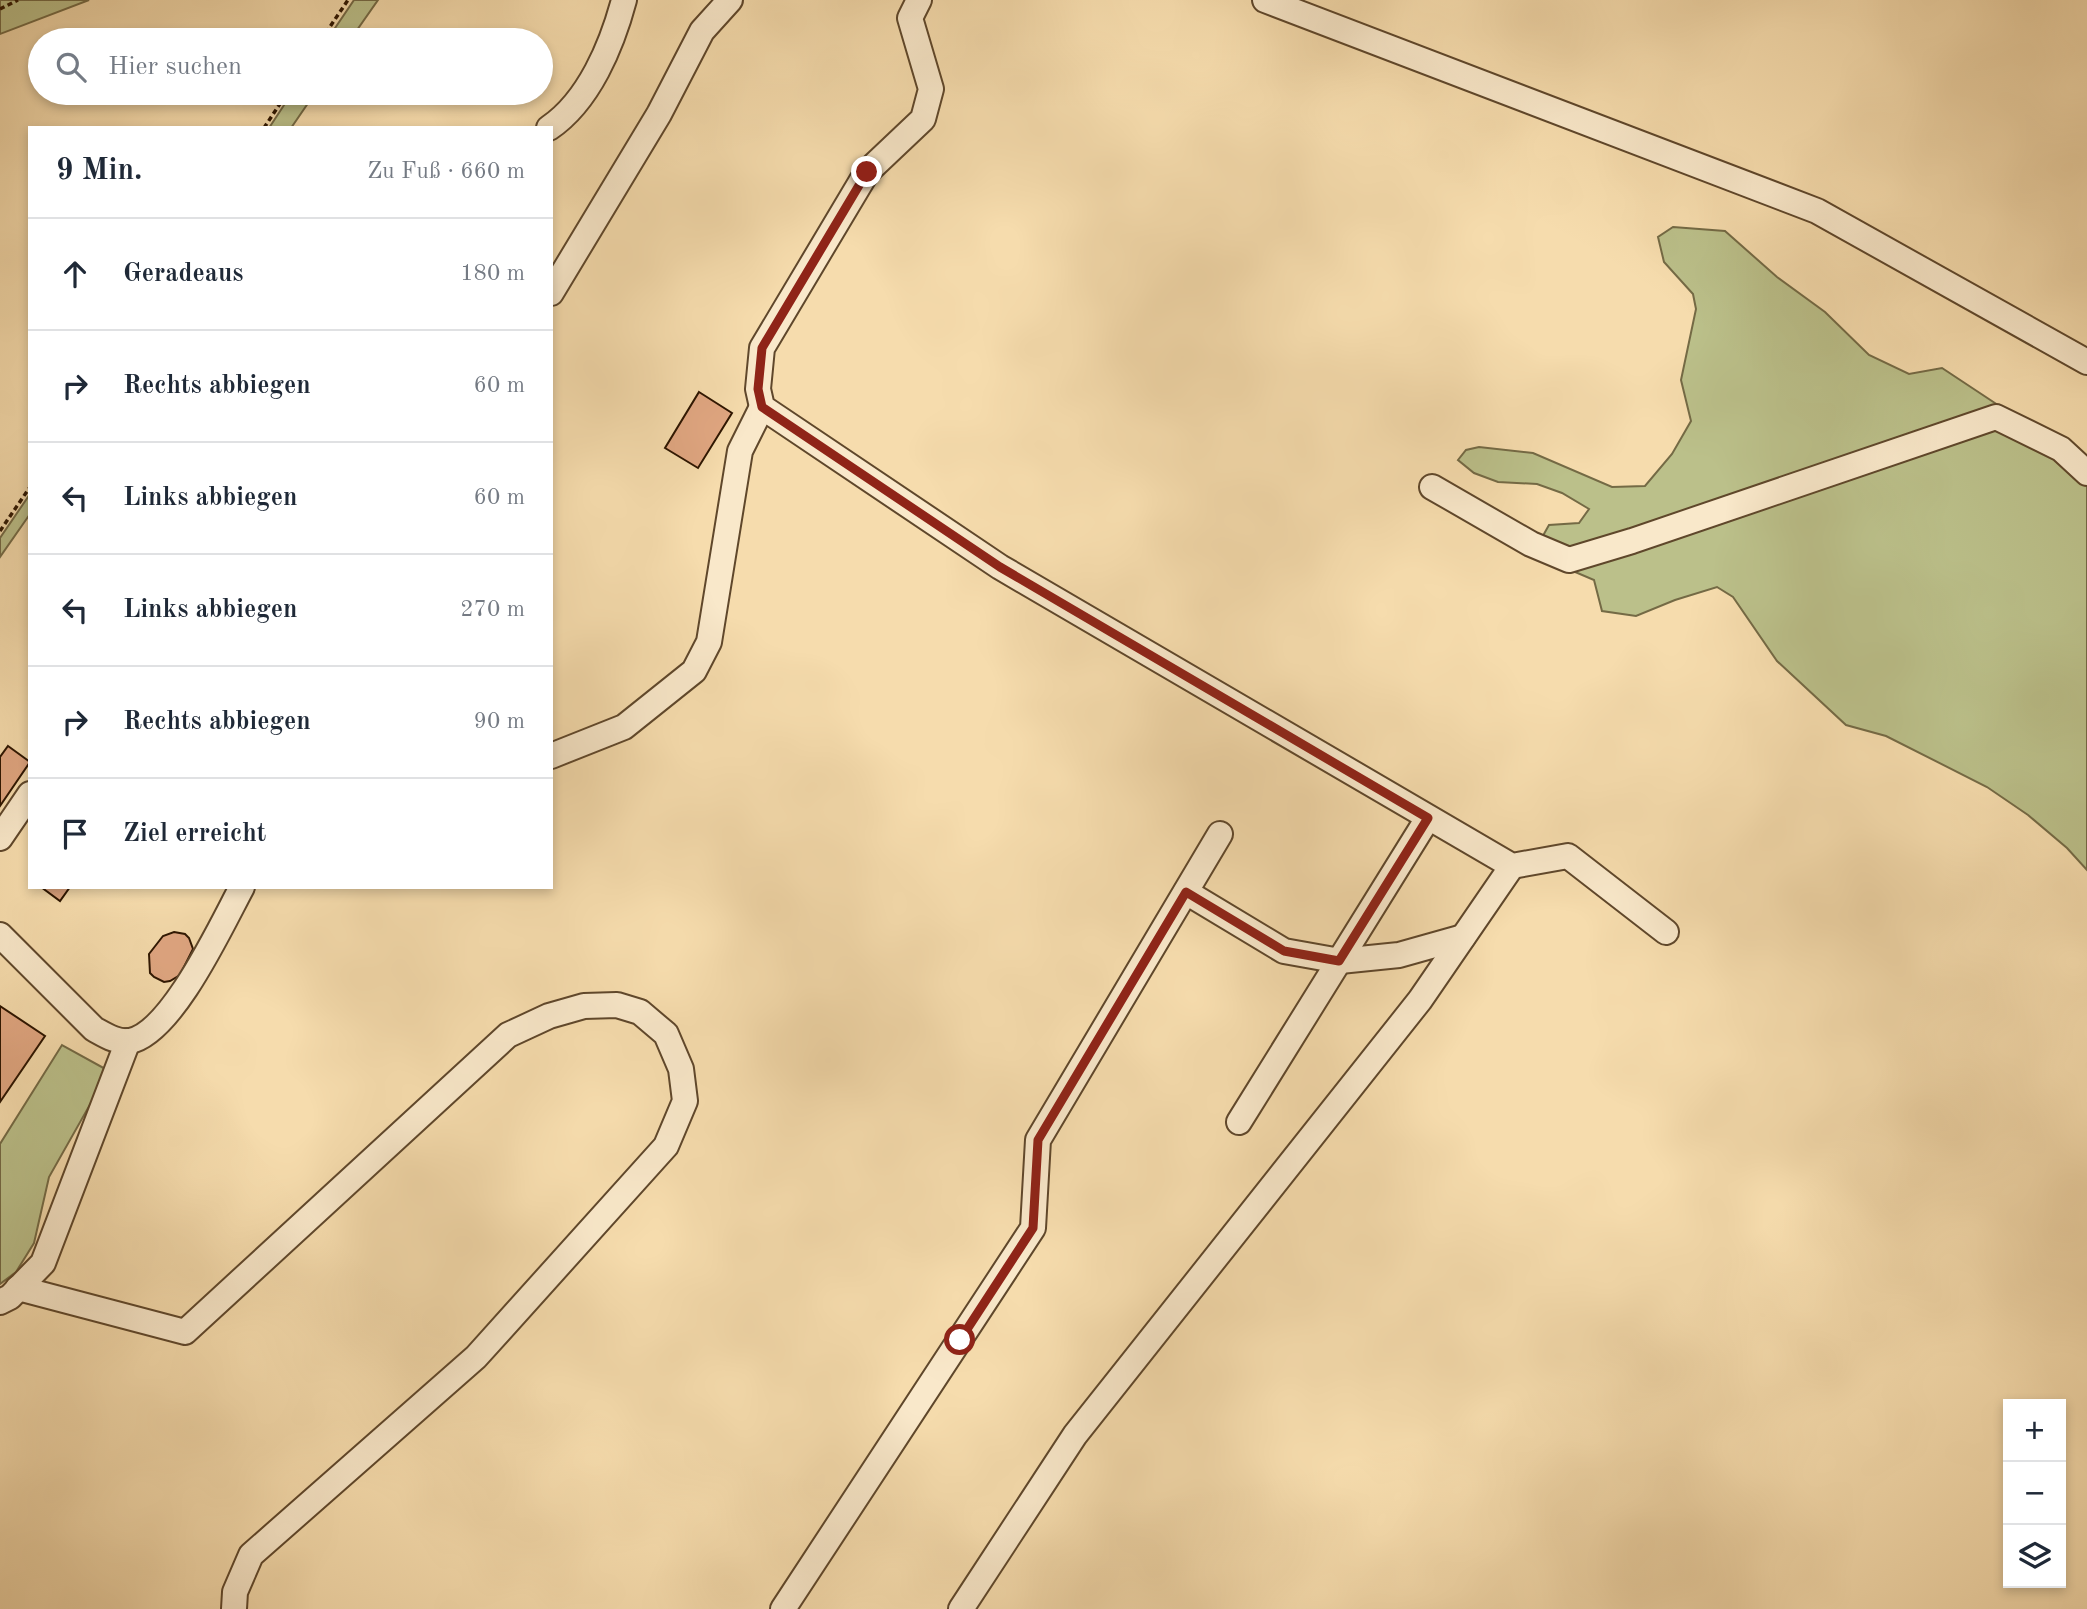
<!DOCTYPE html>
<html lang="de">
<head>
<meta charset="utf-8">
<style>
	:root { --surface:#fff; --page:#f2f2f3; --text:#1f2937; --muted:#747a83; --line:#e0e1e3 }
	body { margin:0; font-family:"Old Standard TT",serif; background:var(--page); color:var(--text) }
	.controls { position:absolute; right:21px; bottom:21px; display:grid; overflow:hidden; border-radius:0px; box-shadow:0 4px 10px #0003 }
	.controls button { width:63px; height:63px; display:grid; place-items:center; padding:0; border:0; border-bottom:2px solid var(--line); background:var(--surface); color:var(--text); font:35px sans-serif }
	.stop { position:absolute; width:21px; height:21px; margin:-16px; border:5px solid #8f2418; border-radius:50%; background:#fff }
	.stop.end { background:#8f2418; border-color:#fff; box-shadow:0 2px 7px #0008 }
	.list { margin:0; padding:0; list-style:none }
	h2 { display:flex; justify-content:space-between; align-items:center; height:91px; margin:0; padding:0 28px; font-size:30px }
	h2 small { font-size:23px; font-weight:400; color:var(--muted) }
	.list li { display:grid; grid-template-columns:46px 1fr auto; gap:21px; align-items:center; box-sizing:border-box; height:112px; padding:0 28px; border-top:2px solid var(--line) }
	.list b { display:block; font-size:26px; white-space:nowrap }
	.list em { font-size:23px; font-style:normal; color:var(--muted) }
	.icon { flex:none; width:38px; height:38px; fill:none; stroke:currentColor; stroke-width:2; stroke-linecap:round; stroke-linejoin:round }
	.map { position:relative; flex:none; width:2087px; height:1609px; overflow:hidden }
	.search { position:absolute; background:var(--surface); box-shadow:0 4px 10px #0003; left:28px; top:28px; width:525px; height:77px; display:flex; align-items:center; gap:18px; box-sizing:border-box; padding:0 24px; border-radius:38px; color:var(--muted); font-size:26px }
	.panel { position:absolute; background:var(--surface); box-shadow:0 4px 10px #0003; left:28px; top:126px; width:525px; height:763px; border-radius:0px }
	.map>svg:first-child { display:block }
	.green { fill:#bbc08a; stroke:#746a45; stroke-width:2 }
	.building { fill:#e1a782; stroke:#2d1500; stroke-width:2 }
	.lines { fill:none; stroke-linecap:round; stroke-linejoin:round }
	.minor-casing { stroke:#5f472b; stroke-width:28 }
	.path { stroke:#2d1500; stroke-width:3.5; stroke-dasharray:5 3.5; stroke-linecap:butt }
	.minor { stroke:#f9e8ca; stroke-width:24 }
	.route { stroke:#8f2418; stroke-width:9 }
</style>
</head>
<body>
<div class="map">
<svg width="2087" height="1609" viewBox="0 0 2087 1609">
	<rect width="100%" height="100%" fill="#f6dcad"/>
	<filter id="stains"><feTurbulence type="fractalNoise" baseFrequency=".00286" numOctaves="4"/><feColorMatrix values="0 0 0 0 .2 0 0 0 0 .09 0 0 0 0 .02 0 0 0 .5 -.17"/></filter>
	<radialGradient id="worn" r=".72"><stop offset=".6" stop-color="#630" stop-opacity="0"/><stop offset="1" stop-color="#630" stop-opacity=".3"/></radialGradient>
	<g class="green">
		<path d="M0 0H89L0 34Z"/>
		<path d="M354 0H378L350 40H327Z"/>
		<path d="M292 93H315L291 128H269Z"/>
		<path d="M1673 227 1725 231 1777 277 1825 312 1869 355 1909 374 1942 368 2087 464V870L2067 848 2028 815 1987 787 1886 736 1846 725 1777 661 1733 597 1717 587 1675 600 1636 616 1602 611 1594 580 1540 557V541L1549 525 1579 523 1589 509 1562 493 1537 484 1498 482 1474 473 1458 460 1466 450 1479 447 1533 453 1612 487 1645 486 1672 454 1691 421 1681 380 1696 309 1693 294 1664 262 1658 237Z"/>
		<path d="M30 494V514L0 557V538Z"/>
		<path d="M62 1045 109 1071 49 1177 34 1243 16 1272 0 1284V1144Z"/>
	</g>
	<g class="building">
		<path d="M699 392 732 413 698 468 665 448Z"/>
		<path d="M8 746 30 762 0 806V757Z"/>
		<path d="M41 887H70L60 901Z"/>
		<path d="M174 932 185 934 189 938 193 949 180 975 170 981 164 982 154 977 150 973 149 954 163 936Z"/>
		<path d="M0 1006 45 1036 0 1102Z"/>
	</g>
	<g class="lines">
		<g class="minor-casing">
			<g id="minor">
				<path d="M919 0 910 18 931 89 923 119 867 172 762 348 758 389 762 407 1000 567 1512 866 1568 856 1666 932"/>
				<path d="M1265 0 1817 211 2087 362"/>
				<path d="M549 128C589 101 612 45 624 0"/>
				<path d="M551 293 659 114 702 31 730 0"/>
				<path d="M1432 487 1531 544 1569 560 1632 541 1996 417 2061 449 2087 473"/>
				<path d="M551 756 624 727 694 671 709 642 740 451 762 407"/>
				<path d="M0 838 30 794"/>
				<path d="M1186 892 1284 951 1340 961 1399 955 1463 937"/>
				<path d="M0 935 94 1029C105 1035 117 1043 130 1041 172 1033 222 924 242 887"/>
				<path d="M1239 1122 1428 818"/>
				<path d="M18 1288 185 1332 508 1035 549 1016 584 1006 617 1005 640 1012 666 1034 681 1069 685 1101 666 1146 476 1357 251 1555 235 1592 234 1609"/>
				<path d="M0 1302 10 1297 43 1263 128 1041"/>
				<path d="M783 1609 1033 1228 1038 1140 1220 834"/>
				<path d="M961 1609 1075 1435 1420 1000 1512 866"/>
			</g>
		</g>
		<g class="path">
			<path d="M0 9 18 0"/>
			<path d="M321 40 348 0"/>
			<path d="M264 128 287 93"/>
			<path d="M0 531 30 487"/>
		</g>
		<use href="#minor" class="minor"/>
	</g>
	<g class="lines">
		<path class="route" d="M867 172 762 348 758 389 762 407 1000 567 1428 818 1339 961 1284 951 1186 892 1038 1140 1033 1228 960 1340"/>
	</g>
	<rect width="100%" height="100%" filter="url(#stains)"/>
	<rect width="100%" height="100%" fill="url(#worn)"/>
</svg>
<div class="controls">
<button>+</button>
<button>−</button>
<button><svg class="icon" aria-label="layers" viewBox="0 0 24 24"><path d="M12 4l9 5-9 5-9-5zM3 14l9 5 9-5"/></svg></button>
</div>
<div class="stop" style="left:960px;top:1340px"></div>
<div class="stop end" style="left:867px;top:172px"></div>
<div class="search"><svg class="icon" aria-label="search" viewBox="0 0 24 24"><circle cx="10" cy="10" r="6"/><path d="M15 15l6 6"/></svg>Hier suchen</div>
<section class="panel">
<h2>9 Min.<small>Zu Fuß · 660 m</small></h2>
<ul class="list">
<li><svg class="icon" aria-label="ahead" viewBox="0 0 24 24"><path d="M12 20V5M6 11l6-6 6 6"/></svg><div><b>Geradeaus</b></div><em>180 m</em></li>
<li><svg class="icon" aria-label="right" viewBox="0 0 24 24"><path d="M7 20v-9h11M14 6l5 5-5 5"/></svg><div><b>Rechts abbiegen</b></div><em>60 m</em></li>
<li><svg class="icon" aria-label="left" viewBox="0 0 24 24"><path d="M17 20v-9H6M10 6l-5 5 5 5"/></svg><div><b>Links abbiegen</b></div><em>60 m</em></li>
<li><svg class="icon" aria-label="left" viewBox="0 0 24 24"><path d="M17 20v-9H6M10 6l-5 5 5 5"/></svg><div><b>Links abbiegen</b></div><em>270 m</em></li>
<li><svg class="icon" aria-label="right" viewBox="0 0 24 24"><path d="M7 20v-9h11M14 6l5 5-5 5"/></svg><div><b>Rechts abbiegen</b></div><em>90 m</em></li>
<li><svg class="icon" aria-label="arrive" viewBox="0 0 24 24"><path d="M6 21V4h12l-3 4 3 4H6"/></svg><div><b>Ziel erreicht</b></div></li>
</ul>
</section>
</div>
</body>
</html>
